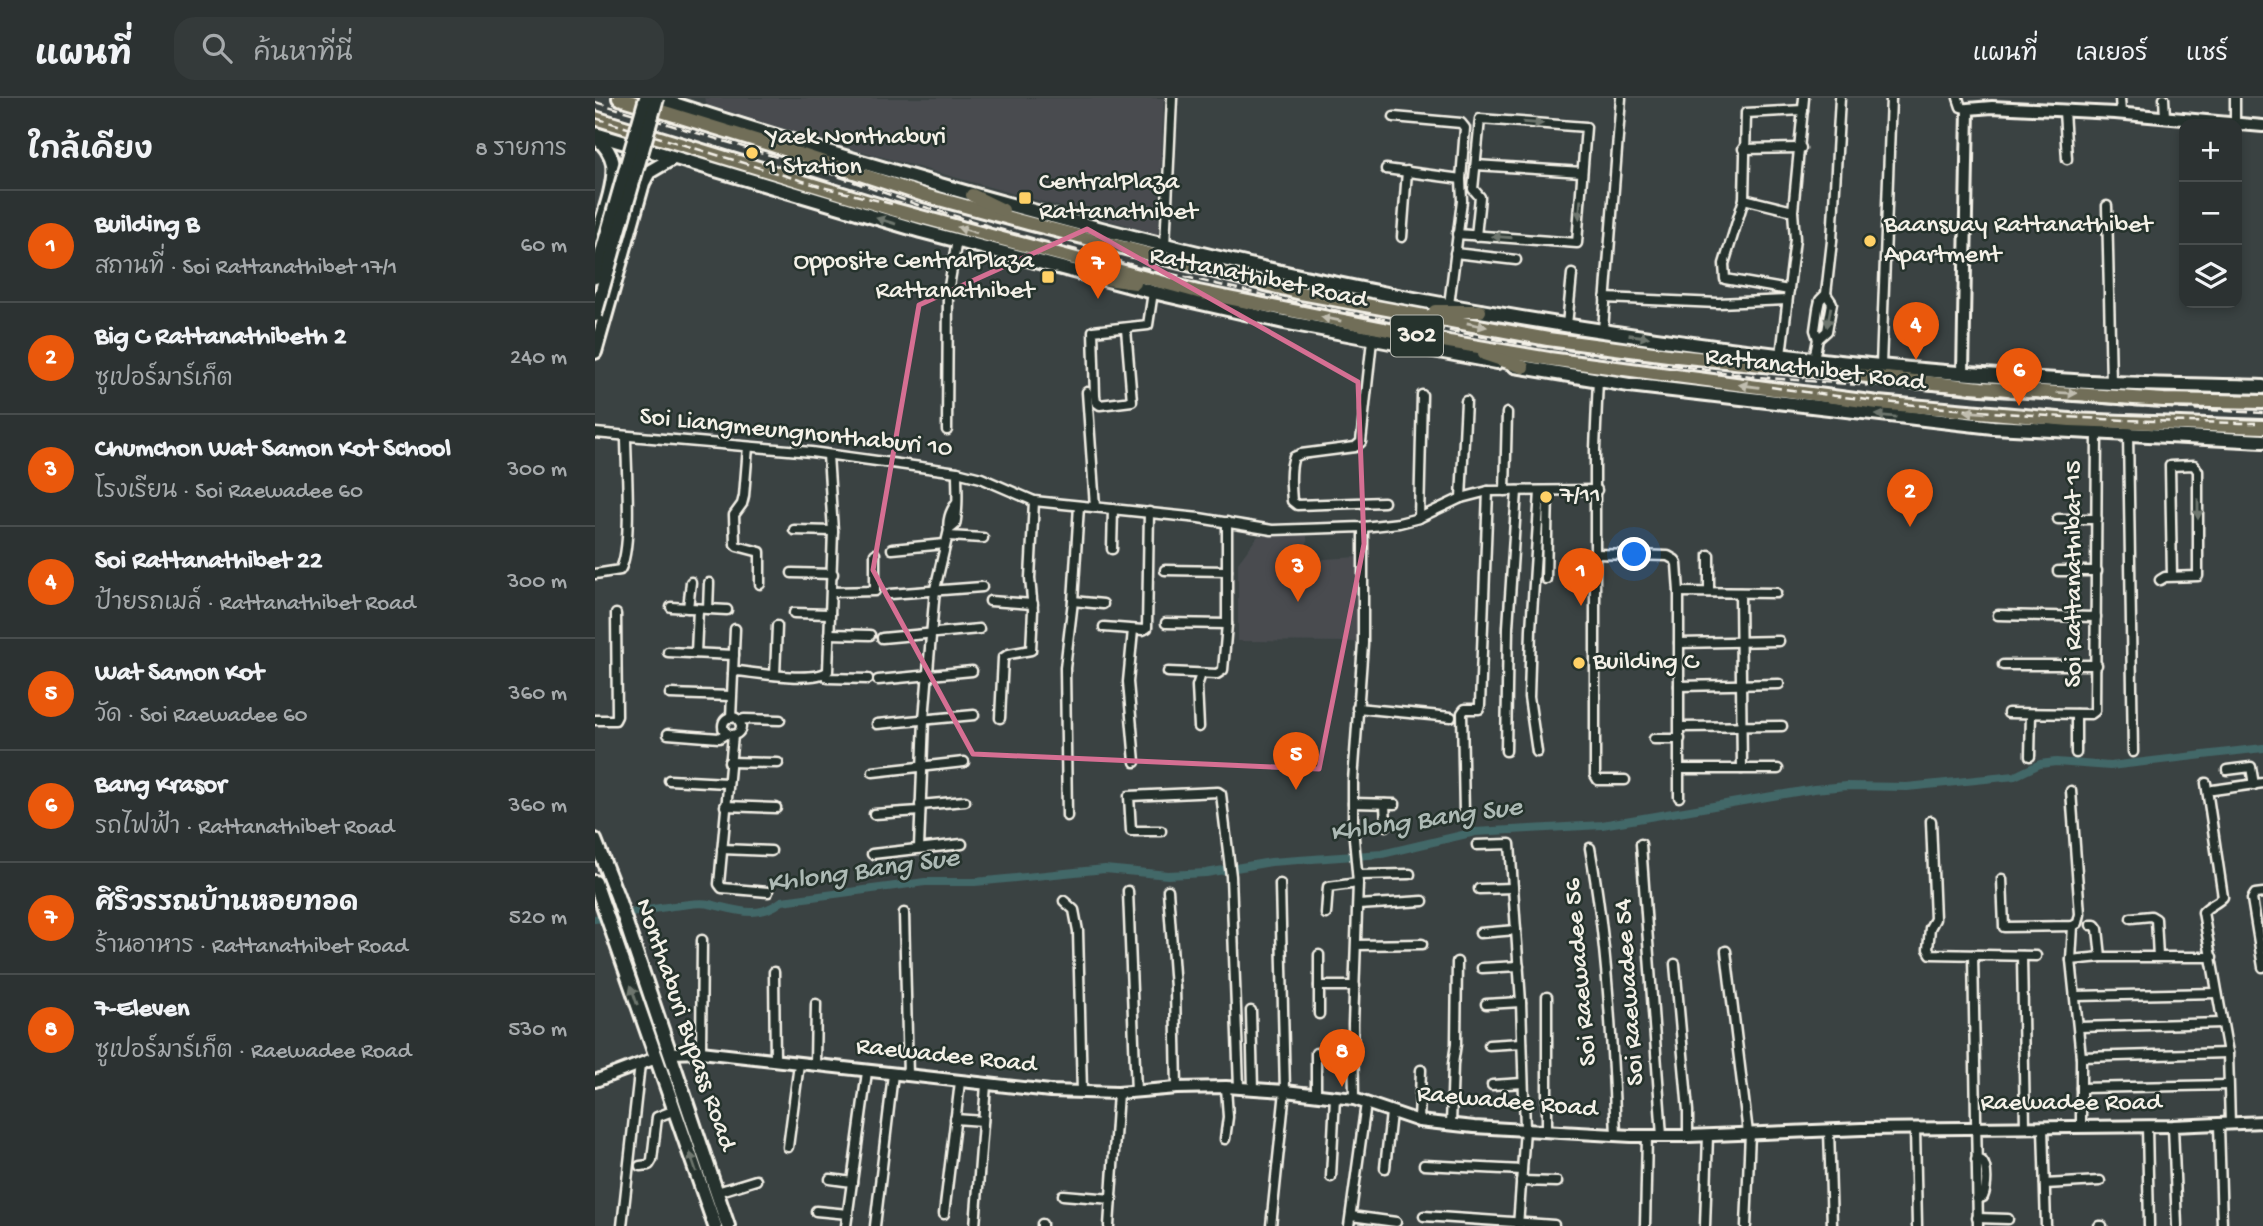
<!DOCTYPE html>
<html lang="th">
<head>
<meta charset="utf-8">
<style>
	:root { --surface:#2c3232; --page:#343a3a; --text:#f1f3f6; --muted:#a6aaac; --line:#484d4d; --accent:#ea580c }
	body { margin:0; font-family:"Gochi Hand","Playpen Sans Thai",sans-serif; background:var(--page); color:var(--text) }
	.controls { position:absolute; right:21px; top:21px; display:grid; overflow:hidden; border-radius:14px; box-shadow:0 4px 10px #0003 }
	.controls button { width:63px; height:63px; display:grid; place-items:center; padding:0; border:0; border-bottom:2px solid var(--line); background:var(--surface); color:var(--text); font:35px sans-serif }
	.you { position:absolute; left:1040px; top:457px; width:24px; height:24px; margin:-18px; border:5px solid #fff; border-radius:50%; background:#1a73e8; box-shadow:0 0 0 10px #1a73e833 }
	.badge { display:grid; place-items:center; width:46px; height:46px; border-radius:50%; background:var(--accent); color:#fff; font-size:23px; font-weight:700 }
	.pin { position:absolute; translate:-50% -58px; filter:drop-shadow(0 2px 4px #0008) }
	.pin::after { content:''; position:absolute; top:37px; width:24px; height:21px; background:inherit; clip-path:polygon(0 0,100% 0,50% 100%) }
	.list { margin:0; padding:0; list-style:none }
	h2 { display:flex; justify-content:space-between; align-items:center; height:91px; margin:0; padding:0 28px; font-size:30px }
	h2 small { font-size:23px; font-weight:400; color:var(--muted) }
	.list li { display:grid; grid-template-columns:46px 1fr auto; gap:21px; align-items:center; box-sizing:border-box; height:112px; padding:0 28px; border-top:2px solid var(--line) }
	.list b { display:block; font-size:26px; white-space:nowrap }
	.list p { margin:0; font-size:23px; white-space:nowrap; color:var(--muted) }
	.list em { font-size:23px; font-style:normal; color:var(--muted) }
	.icon { flex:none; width:38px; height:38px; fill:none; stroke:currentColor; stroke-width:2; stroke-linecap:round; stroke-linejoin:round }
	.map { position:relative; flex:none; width:1668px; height:1128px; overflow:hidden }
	header { display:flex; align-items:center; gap:42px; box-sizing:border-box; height:98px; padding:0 35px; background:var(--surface); border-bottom:2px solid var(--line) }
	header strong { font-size:33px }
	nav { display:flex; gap:38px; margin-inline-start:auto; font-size:24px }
	.search { width:490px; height:63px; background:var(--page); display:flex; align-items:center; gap:18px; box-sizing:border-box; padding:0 24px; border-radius:21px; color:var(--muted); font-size:26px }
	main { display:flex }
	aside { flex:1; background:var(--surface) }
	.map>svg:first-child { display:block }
	.built { fill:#484c50 }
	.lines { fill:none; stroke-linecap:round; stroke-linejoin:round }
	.canal { stroke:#436768; stroke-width:8 }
	.minor-casing { stroke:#f4f1e8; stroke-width:13 }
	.tertiary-casing { stroke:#f4f1e8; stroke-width:16 }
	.secondary-casing { stroke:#f4f1e8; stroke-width:18 }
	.primary-casing { stroke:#f4f1e8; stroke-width:18 }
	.minor { stroke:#26332d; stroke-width:8 }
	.tertiary { stroke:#26332d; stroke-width:10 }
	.secondary { stroke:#26332d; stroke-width:12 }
	.primary { stroke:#716e59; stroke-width:12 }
	.rail { stroke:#f4f1e8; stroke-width:2.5; stroke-dasharray:10 5; stroke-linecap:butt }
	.secondary-bridge-casing { stroke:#f4f1e8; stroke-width:18; stroke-linecap:butt }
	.secondary-bridge { stroke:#26332d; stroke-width:12 }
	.oneway { fill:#6e766e }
	.oneway2 { fill:#c0bdaf }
	.marked { fill:none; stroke:#d66f93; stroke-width:5; stroke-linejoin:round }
	.poi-dot { fill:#ffd166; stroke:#26332d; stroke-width:2.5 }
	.labels { text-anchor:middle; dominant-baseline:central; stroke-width:5; stroke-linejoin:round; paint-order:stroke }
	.shield { fill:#26332d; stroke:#b6b8b0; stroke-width:2 }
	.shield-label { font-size:24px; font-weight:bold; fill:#f4f1e8 }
	.poi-label { font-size:26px; fill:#f4f1e8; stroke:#26332d; text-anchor:start }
	.street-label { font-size:26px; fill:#f4f1e8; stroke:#26332d }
	.water-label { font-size:28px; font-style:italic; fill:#adbab5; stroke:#26332d }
</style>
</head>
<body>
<header>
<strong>แผนที่</strong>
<div class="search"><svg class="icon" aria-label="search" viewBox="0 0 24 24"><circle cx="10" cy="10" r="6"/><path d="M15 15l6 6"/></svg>ค้นหาที่นี่</div>
<nav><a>แผนที่</a><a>เลเยอร์</a><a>แชร์</a></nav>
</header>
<main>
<aside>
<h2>ใกล้เคียง<small>8 รายการ</small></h2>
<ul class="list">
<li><span class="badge">1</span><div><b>Building B</b><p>สถานที่ · Soi Rattanathibet 17/1</p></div><em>60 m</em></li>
<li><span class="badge">2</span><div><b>Big C Rattanathibeth 2</b><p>ซูเปอร์มาร์เก็ต</p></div><em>240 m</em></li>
<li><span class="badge">3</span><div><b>Chumchon Wat Samon Kot School</b><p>โรงเรียน · Soi Raewadee 60</p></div><em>300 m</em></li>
<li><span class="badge">4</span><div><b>Soi Rattanathibet 22</b><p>ป้ายรถเมล์ · Rattanathibet Road</p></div><em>300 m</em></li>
<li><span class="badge">5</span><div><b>Wat Samon Kot</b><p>วัด · Soi Raewadee 60</p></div><em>360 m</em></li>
<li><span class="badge">6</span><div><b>Bang Krasor</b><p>รถไฟฟ้า · Rattanathibet Road</p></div><em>360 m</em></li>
<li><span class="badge">7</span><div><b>ศิริวรรณบ้านหอยทอด</b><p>ร้านอาหาร · Rattanathibet Road</p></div><em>520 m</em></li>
<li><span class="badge">8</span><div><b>7-Eleven</b><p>ซูเปอร์มาร์เก็ต · Raewadee Road</p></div><em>530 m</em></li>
</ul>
</aside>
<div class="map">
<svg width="1668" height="1128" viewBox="0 0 1668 1128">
	<rect width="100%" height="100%" fill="#3a4242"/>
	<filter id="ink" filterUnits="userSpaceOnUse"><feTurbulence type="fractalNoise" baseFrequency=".0143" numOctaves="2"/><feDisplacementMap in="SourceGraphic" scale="14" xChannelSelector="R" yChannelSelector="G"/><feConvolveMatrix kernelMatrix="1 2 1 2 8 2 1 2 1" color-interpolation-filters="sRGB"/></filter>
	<g filter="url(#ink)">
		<g class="built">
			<path d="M109 0H569L563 136 230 43 113 7Z"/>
			<path d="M663 438H712L713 462 763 459V544L643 543V465Z"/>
		</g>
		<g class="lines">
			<path class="canal" d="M0 821C29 817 58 810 87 807 95 806 106 804 114 806 142 812 162 822 187 803L330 784H380L510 771 573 777 611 775 676 764 787 756 880 734 1007 727 1219 691 1252 688 1312 689 1420 678 1445 666 1461 664 1515 668 1668 650"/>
			<g class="minor-casing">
				<g id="minor">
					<path d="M1363 0 1366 9 1373 11"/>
					<path d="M1525 0 1526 15"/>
					<path d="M1569 0 1570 19"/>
					<path d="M1640 0V25"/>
					<path d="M1469 13 1472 61"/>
					<path d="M799 19 866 25 870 30 866 81 867 103 854 207"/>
					<path d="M1148 51 1206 50"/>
					<path d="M881 67 987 74"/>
					<path d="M791 71 866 81"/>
					<path d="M1149 101 1198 113"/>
					<path d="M1512 108 1516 285"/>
					<path d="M862 136 982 145 991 29 885 21 878 91 885 99 881 138"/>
					<path d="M807 139 812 73"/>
					<path d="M570 148 577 0"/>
					<path d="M860 155 921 162"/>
					<path d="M1194 192 1130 181 1129 166 1149 101 1151 15 1208 12"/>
					<path d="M1010 200 1123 205 1192 202"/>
					<path d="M972 227 977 176"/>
					<path d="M531 231 537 303 505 307 501 304 500 298 498 233 553 227 558 194"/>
					<path d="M1008 232 1026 0"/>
					<path d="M1223 241 1232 233 1237 205 1231 196"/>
					<path d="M777 242 766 344 760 349 706 356 699 359C694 371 696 390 697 403L702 407 789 404"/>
					<path d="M1186 257 1200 141 1198 113 1209 0"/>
					<path d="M1219 261 1223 241 1220 232 1223 211 1225 202 1231 196 1237 143 1245 0"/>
					<path d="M1286 268 1296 0"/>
					<path d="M1003 281 1000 351V677L1003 682H1030"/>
					<path d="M492 294 500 409"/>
					<path d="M352 332 353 194 362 142"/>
					<path d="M0 335 216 354 362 374 386 380 439 403 604 420 677 432 768 429 804 425 824 420 866 400 893 393 1002 392"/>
					<path d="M1533 335 1538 654"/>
					<path d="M153 349 149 398 147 406 139 417 140 446 142 448 165 454V486"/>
					<path d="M910 393 912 315"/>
					<path d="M866 400 871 303"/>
					<path d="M824 420 827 297"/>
					<path d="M1463 421H1502"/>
					<path d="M199 432 238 433"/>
					<path d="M354 432 360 427C364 410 362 392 362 374"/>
					<path d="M353 438 388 440"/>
					<path d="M297 451 350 446"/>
					<path d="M517 451 518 411"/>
					<path d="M1001 456 1073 458 1080 462 1082 466 1084 494V699"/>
					<path d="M570 472 632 473"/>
					<path d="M1463 473H1502"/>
					<path d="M197 475 238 476"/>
					<path d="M0 476 25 472C38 451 31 367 31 339"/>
					<path d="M951 481 953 394"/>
					<path d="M1565 482 1570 479 1603 478V373L1599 367 1575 368 1577 478"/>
					<path d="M237 494 280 493V456"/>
					<path d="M1084 494 1181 495"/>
					<path d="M1114 494V457"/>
					<path d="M1145 495 1147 671"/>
					<path d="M295 496 387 489"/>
					<path d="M395 503 438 506"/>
					<path d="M478 503 508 506"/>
					<path d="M76 509 132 512"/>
					<path d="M93 510 96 484"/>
					<path d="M113 511 114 485"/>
					<path d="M199 515 235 516"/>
					<path d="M1403 517 1501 519"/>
					<path d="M571 525 632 526"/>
					<path d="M509 529 548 532 552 530 554 414"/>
					<path d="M538 532 533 584 540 664"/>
					<path d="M234 536 275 537"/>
					<path d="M287 540 384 531"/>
					<path d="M1084 545 1184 543"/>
					<path d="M73 554 139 557"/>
					<path d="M101 555 103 511"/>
					<path d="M1408 567H1502"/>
					<path d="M573 574 622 576 628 572 632 526V424"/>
					<path d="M138 576 140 531"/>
					<path d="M229 576 233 580 273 581"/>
					<path d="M180 577 182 528"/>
					<path d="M283 582 377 573"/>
					<path d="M1084 588 1184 586"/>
					<path d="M75 596 136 598"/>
					<path d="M762 610 856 619"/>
					<path d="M1413 615 1496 616 1500 613 1502 334"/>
					<circle cx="137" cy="628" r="9"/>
					<path d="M136 620 138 576 142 573C163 575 218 585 233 573L238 433 233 357"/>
					<path d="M405 620 408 560 414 556 436 552 438 512 435 480 439 403"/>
					<path d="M0 622H20L22 618 21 516"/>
					<path d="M144 623 149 621 185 622"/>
					<path d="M282 626 379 617"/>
					<path d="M604 629 602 588 606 576"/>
					<path d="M1085 629 1187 628"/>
					<path d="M73 636 124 640 132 635"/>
					<path d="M138 637 124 786 127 790 173 794"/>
					<path d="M1059 641H1085"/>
					<path d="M911 653 913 529 922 393"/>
					<path d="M942 654 934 599 936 531 945 394"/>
					<path d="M1481 655V616"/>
					<path d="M1435 658 1436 616"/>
					<path d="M134 664 183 665"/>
					<path d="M1085 671H1183"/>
					<path d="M1632 672 1656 669 1659 687"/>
					<path d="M278 674 369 664"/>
					<path d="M74 682 132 685"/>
					<path d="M1611 685 1628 799C1622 806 1615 806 1608 814L1633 955 1635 1026"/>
					<path d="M1618 692 1668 685"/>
					<path d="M758 705 800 706"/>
					<path d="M790 706 791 728"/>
					<path d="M325 707 370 703"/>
					<path d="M130 708 181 710"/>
					<path d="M279 716 325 713"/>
					<path d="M869 716 867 615 870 611H884L885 607 893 393"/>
					<path d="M472 718 470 570 478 503 484 408"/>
					<path d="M1336 723 1340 821 1335 830 1333 851 1336 856 1441 858"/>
					<path d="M566 733H536L534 698 623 694 626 696 636 778 644 989"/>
					<path d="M1046 746 1067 1038"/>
					<path d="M882 747 915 746 926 904 930 1031 923 1128"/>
					<path d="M324 750 329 621 340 491 354 432C352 424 355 413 361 406"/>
					<path d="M995 750C1012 844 1017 941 1021 1037"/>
					<path d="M127 751 176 753"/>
					<path d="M277 756 367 746"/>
					<path d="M763 777 815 776"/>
					<path d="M1407 781 1409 829 1478 828 1483 825 1485 816 1476 693"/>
					<path d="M884 791 918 790"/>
					<path d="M573 792 580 890 582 990"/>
					<path d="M533 793 541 994"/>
					<path d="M1668 795 1660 796 1657 801 1668 869"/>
					<path d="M469 803 479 812 483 833 487 994"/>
					<path d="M763 807 828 803"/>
					<path d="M309 815 313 978"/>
					<path d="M731 816 733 789 763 785"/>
					<path d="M1536 820 1556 818 1561 821 1563 859"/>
					<path d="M1496 827H1500L1503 831 1506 859"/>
					<path d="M1478 828 1476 862 1486 959V1029"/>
					<path d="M885 835 921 832"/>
					<path d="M762 847 827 846"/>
					<path d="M1131 853 1153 1035"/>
					<path d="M724 857V916"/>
					<path d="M1378 857 1383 1128"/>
					<path d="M1427 858 1430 1029"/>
					<path d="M1476 862 1506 859H1617"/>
					<path d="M1080 866 1093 1013V1038"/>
					<path d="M887 870 924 868"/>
					<path d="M179 874 180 963"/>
					<path d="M724 888H760"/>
					<path d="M1481 898 1622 895"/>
					<path d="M952 899V1033"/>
					<path d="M891 906 926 904"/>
					<path d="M656 913 658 991"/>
					<path d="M1484 929 1627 925"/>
					<path d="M894 947 927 945"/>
					<path d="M106 954 107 842"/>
					<path d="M721 955V997"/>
					<path d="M1486 959 1633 955"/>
					<path d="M220 967 221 906"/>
					<path d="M897 987 928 985"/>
					<path d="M1486 990 1633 987"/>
					<path d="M759 1001 758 926 763 785 758 729V683L768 546V429"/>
					<path d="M360 1021 388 1023"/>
					<path d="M824 1023 826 972"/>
					<path d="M856 1027 858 966 861 946 862 864"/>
					<path d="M1624 1027 1627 1128"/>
					<path d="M1552 1028 1554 1128"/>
					<path d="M1578 1028 1582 1128"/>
					<path d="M1448 1029 1451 1128"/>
					<path d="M1320 1030 1322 1128"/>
					<path d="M1234 1032 1237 1128"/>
					<path d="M630 1041 633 1019 631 989"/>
					<path d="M193 1049 204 966"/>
					<path d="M1381 1062 1387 1063C1393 1070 1392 1090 1388 1099L1382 1101"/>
					<path d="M829 1067 927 1072"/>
					<path d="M45 1068 54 1067 57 1062 62 1019 80 1012"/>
					<path d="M790 1070 796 1015"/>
					<path d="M736 1079 740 999"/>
					<path d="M235 1081 257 1084"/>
					<path d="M926 1083 962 1084"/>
					<path d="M1450 1086 1505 1083"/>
					<path d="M122 1094 161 1082"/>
					<path d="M468 1097 517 1101"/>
					<path d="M221 1113 253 1116"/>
					<path d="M349 1116 365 984"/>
					<path d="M756 1118 801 1124"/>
					<path d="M829 1118 959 1127"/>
					<path d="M1382 1120 1413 1121"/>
					<path d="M447 1126V1128"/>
					<path d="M27 1128 45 966"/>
					<path d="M251 1128 272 974"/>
					<path d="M280 1128 298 976"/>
					<path d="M380 1128 391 987"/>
					<path d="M514 1128 523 995"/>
					<path d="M676 1128 690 993 685 786"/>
					<path d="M754 1128 771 1005"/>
					<path d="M1050 1128 1052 1038"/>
					<path d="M1110 1128 1113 1037"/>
					<path d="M1151 1128 1155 1035"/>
					<path d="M1504 1128H1507"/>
				</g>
			</g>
			<g class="tertiary-casing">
				<g id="tertiary">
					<path d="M1368 275 1373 11 1397 9 1520 15 1668 28"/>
					<path d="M75 955 106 954 455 993 523 995 582 990 631 989 690 993 759 1001 824 1023 879 1029 1037 1038H1093L1267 1031 1578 1028 1668 1024"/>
					<path d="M0 983 61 960"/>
				</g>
			</g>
			<g class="secondary-casing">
				<g id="secondary">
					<path d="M60 0C300 77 544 148 792 196 1013 238 1237 269 1462 282 1531 287 1599 287 1668 289"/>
					<path d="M0 36 326 133 558 194 689 224 902 264"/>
					<path d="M0 38C8 45 16 55 18 66 21 87 6 124 0 144"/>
					<path d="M0 254 48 85 54 74 78 60"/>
					<path d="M920 268 1034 287 1398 329 1668 343"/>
					<path d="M0 742 22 798 133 1128"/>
					<path d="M0 784 120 1128"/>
				</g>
			</g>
			<g class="primary-casing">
				<g id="primary">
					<path d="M24 0 177 47 329 97 433 125 706 195 953 241 1073 257 1386 290 1569 302 1668 304"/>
					<path d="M0 20 300 112 603 194 854 244 954 261 1283 305 1475 322 1668 329"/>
					<path d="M377 97 408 112"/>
					<path d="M505 180 540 185"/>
					<path d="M840 213H885"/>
					<path d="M889 256 928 269"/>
				</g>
			</g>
			<use href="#minor" class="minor"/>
			<use href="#tertiary" class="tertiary"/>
			<use href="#secondary" class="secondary"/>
			<use href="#primary" class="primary"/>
			<g class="rail">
				<path d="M0 4 234 75 323 107 418 135 542 168 717 208 922 245 1162 279 1540 308 1668 315"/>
				<path d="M0 20 231 90 297 106"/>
				<path d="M1176 289C1337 313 1499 324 1661 325"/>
			</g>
			<g class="secondary-bridge-casing">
				<g id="secondary-bridge">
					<path d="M0 179 51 0"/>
					<path d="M0 217 62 0"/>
				</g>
			</g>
			<use href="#secondary-bridge" class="secondary-bridge"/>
		</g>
		<defs><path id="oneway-solid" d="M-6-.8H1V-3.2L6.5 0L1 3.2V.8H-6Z" transform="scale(1.75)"/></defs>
		<g class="oneway">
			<use href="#oneway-solid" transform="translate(938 25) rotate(4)"/>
			<use href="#oneway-solid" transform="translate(985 111) rotate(94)"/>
			<use href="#oneway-solid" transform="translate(291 123) rotate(-163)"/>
			<use href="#oneway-solid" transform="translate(907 139) rotate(-176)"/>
			<use href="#oneway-solid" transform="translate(1234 219) rotate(100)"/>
			<use href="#oneway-solid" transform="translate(1044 238) rotate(8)"/>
			<use href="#oneway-solid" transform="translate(1291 318) rotate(-174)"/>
			<use href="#oneway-solid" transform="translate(1603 411) rotate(90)"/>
			<use href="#oneway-solid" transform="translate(39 897) rotate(-109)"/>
			<use href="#oneway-solid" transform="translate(98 1064) rotate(-109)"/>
		</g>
		<g class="oneway2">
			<use href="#oneway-solid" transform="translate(372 132) rotate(-164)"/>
			<use href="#oneway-solid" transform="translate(736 221) rotate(-169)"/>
			<use href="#oneway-solid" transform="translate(882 227) rotate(11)"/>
			<use href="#oneway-solid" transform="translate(1154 288) rotate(-172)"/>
			<use href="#oneway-solid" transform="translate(1472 295) rotate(3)"/>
			<use href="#oneway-solid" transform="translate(1380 314) rotate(-175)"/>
		</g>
	</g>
	<path class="marked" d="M492 131 763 284 769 446 724 671 378 656 278 472 324 207Z"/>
	<g class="poi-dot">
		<circle cx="157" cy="55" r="7"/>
		<rect x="423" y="93" width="14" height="14" rx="3.5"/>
		<circle cx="1275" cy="143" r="7"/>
		<rect x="446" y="172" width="14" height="14" rx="3.5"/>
		<circle cx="951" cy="399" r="7"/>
		<circle cx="984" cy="565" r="7"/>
	</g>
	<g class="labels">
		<rect class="shield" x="796" y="217.5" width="52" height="41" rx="5"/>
		<g class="shield-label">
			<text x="822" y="238">302</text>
		</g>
		<g class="poi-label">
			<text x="171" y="40">Yaek Nonthaburi<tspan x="171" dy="30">1 Station</tspan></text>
			<text x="444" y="85">CentralPlaza<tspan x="444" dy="30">Rattanathibet</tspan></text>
			<text x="1289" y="128">Baansuay Rattanathibet<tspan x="1289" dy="30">Apartment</tspan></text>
			<text x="439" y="164" text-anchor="end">Opposite CentralPlaza<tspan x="439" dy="30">Rattanathibet</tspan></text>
			<text x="965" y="399">7/11</text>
			<text x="998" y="565">Building C</text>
		</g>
		<g class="street-label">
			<text transform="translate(663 181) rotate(12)">Rattanathibet Road</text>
			<text transform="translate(1220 273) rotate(7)">Rattanathibet Road</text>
			<text transform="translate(201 336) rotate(6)">Soi Liangmeungnonthaburi 10</text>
			<text transform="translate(1480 476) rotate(-90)">Soi Rattanathibat 15</text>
			<text transform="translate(987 874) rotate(-95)">Soi Raewadee 56</text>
			<text transform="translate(1036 894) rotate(-94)">Soi Raewadee 54</text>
			<text transform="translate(89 927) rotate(71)">Nonthaburi Bypass Road</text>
			<text transform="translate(351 959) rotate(6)">Raewadee Road</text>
			<text transform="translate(912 1005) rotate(5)">Raewadee Road</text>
			<text x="1476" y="1006">Raewadee Road</text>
		</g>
		<g class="water-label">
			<text transform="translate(831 723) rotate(-8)">Khlong Bang Sue</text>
			<text transform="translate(268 774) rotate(-8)">Khlong Bang Sue</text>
		</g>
	</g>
</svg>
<div class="controls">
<button>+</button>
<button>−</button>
<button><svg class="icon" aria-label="layers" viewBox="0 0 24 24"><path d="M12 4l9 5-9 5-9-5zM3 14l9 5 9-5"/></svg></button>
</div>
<div class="you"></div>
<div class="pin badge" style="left:986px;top:508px">1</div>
<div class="pin badge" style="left:1315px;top:429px">2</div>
<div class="pin badge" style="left:703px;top:504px">3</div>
<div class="pin badge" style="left:1321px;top:262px">4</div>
<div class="pin badge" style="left:701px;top:692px">5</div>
<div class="pin badge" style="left:1424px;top:308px">6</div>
<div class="pin badge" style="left:503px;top:201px">7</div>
<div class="pin badge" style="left:747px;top:989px">8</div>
</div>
</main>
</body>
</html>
